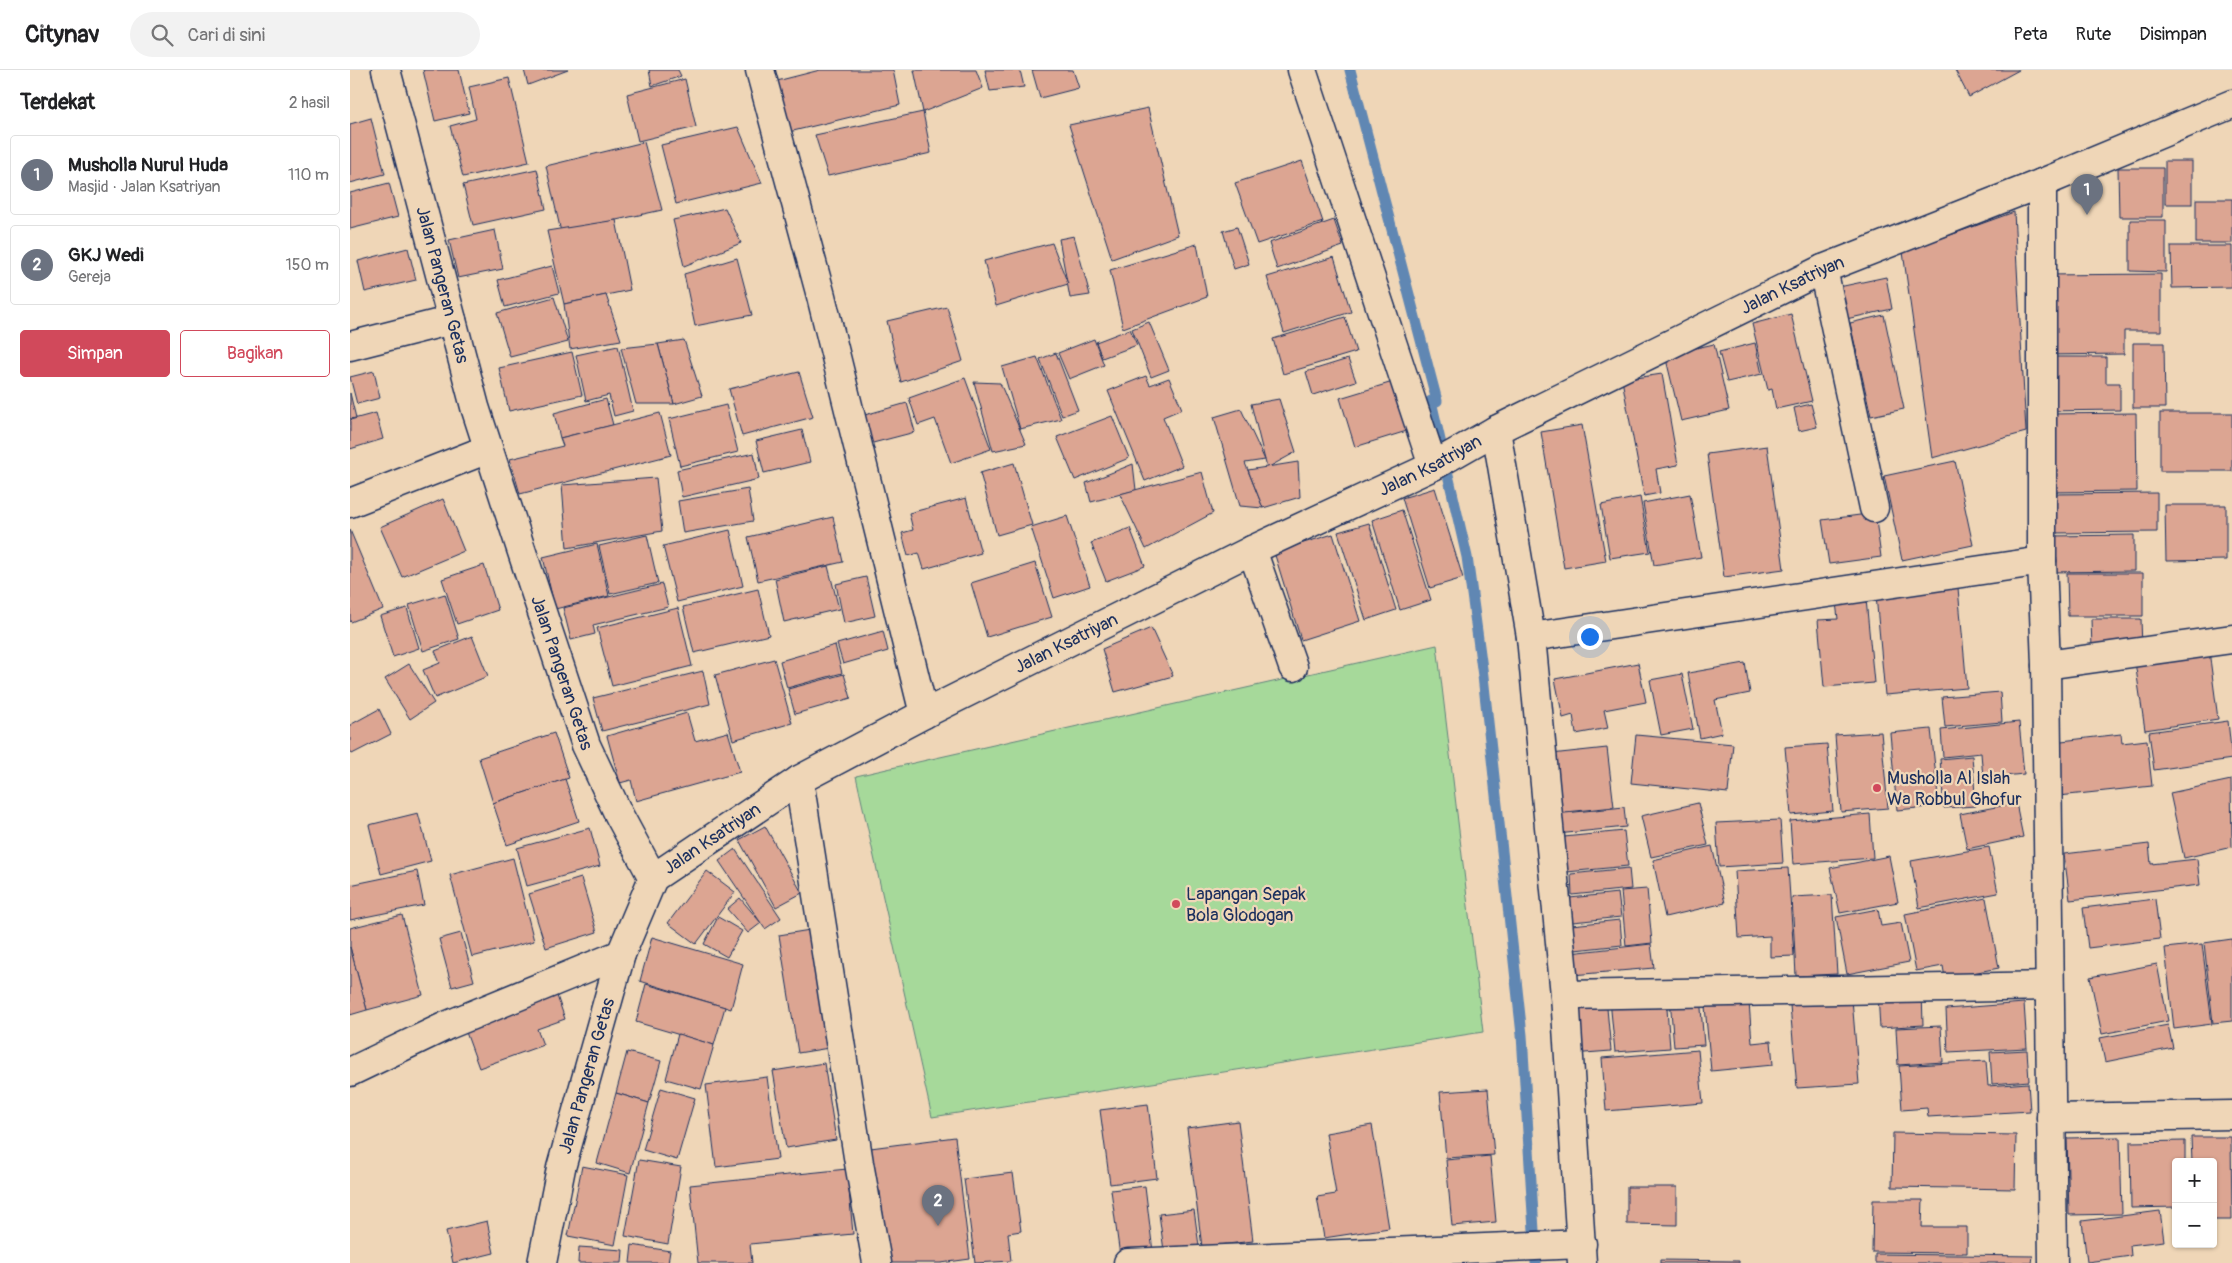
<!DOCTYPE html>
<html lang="id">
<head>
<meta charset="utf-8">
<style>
	:root { --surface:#fff; --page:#f2f2f2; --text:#202124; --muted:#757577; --line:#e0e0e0; --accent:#d1495b }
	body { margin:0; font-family:Pangolin,sans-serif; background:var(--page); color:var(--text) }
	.controls { position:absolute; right:15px; bottom:15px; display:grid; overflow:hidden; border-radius:5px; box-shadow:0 1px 4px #0004 }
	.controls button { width:45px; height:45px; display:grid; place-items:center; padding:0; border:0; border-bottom:1px solid var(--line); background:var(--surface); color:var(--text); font:25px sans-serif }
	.you { position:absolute; left:1239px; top:566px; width:18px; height:18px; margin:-12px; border:4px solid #fff; border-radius:50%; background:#1a73e8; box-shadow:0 0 0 8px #1a73e833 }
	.badge { display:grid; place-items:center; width:32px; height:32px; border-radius:50%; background:var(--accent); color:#fff; font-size:16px; font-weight:700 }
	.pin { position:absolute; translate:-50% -41px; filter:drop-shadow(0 1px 2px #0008) }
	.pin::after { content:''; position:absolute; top:26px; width:18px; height:15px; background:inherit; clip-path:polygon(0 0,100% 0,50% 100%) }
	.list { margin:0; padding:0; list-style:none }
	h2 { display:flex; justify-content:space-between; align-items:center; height:65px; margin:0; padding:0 20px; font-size:21px }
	h2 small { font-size:16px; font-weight:400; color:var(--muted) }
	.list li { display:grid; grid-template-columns:32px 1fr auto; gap:15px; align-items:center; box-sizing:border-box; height:80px; margin:0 10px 10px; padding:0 10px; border:1px solid var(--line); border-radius:5px }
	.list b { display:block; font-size:19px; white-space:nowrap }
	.list p { margin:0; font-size:16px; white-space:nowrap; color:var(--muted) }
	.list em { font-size:16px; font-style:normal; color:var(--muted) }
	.actions { display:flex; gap:10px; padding:15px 20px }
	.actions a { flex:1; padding:11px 0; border:1px solid var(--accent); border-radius:5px; text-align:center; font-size:18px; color:var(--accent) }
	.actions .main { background:var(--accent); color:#fff }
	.icon { flex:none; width:28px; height:28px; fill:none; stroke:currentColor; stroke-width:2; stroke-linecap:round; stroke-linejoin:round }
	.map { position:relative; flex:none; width:1882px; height:1193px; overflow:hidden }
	header { display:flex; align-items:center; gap:30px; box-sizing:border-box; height:70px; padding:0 25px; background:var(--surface); border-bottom:1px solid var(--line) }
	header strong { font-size:24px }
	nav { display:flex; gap:28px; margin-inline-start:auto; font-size:18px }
	.search { width:350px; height:45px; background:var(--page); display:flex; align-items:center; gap:12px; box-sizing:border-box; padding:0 18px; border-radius:28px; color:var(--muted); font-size:19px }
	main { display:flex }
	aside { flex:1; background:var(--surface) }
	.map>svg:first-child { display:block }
	.green { fill:#a6d99a; stroke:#60847c }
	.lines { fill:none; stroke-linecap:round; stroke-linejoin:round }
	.stream { stroke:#6187b3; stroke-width:11 }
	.building { fill:#dca592; stroke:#1b2f5e }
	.minor-casing { stroke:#1b2f5e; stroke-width:31 }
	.minor { stroke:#efd6b7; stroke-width:28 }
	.poi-dot { fill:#d1495b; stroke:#efd6b7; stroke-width:2 }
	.labels { text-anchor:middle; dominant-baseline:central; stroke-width:4.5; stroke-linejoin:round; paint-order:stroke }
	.street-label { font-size:18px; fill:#1b2f5e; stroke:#efd6b7 }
	.poi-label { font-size:18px; fill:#1b2f5e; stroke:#efd6b7; text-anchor:start }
</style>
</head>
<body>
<header>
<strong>Citynav</strong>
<div class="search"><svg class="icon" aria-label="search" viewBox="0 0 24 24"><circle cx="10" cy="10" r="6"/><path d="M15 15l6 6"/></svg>Cari di sini</div>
<nav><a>Peta</a><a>Rute</a><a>Disimpan</a></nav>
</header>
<main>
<aside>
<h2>Terdekat<small>2 hasil</small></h2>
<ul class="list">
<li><span class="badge" style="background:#6b7280">1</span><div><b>Musholla Nurul Huda</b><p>Masjid · Jalan Ksatriyan</p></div><em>110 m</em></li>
<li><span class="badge" style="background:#6b7280">2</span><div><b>GKJ Wedi</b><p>Gereja</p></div><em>150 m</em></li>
</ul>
<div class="actions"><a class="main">Simpan</a><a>Bagikan</a></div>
</aside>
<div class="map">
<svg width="1882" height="1193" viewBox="0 0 1882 1193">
	<rect width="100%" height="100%" fill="#efd6b7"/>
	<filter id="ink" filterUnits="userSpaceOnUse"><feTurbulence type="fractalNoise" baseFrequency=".02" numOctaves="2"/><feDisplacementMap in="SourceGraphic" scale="10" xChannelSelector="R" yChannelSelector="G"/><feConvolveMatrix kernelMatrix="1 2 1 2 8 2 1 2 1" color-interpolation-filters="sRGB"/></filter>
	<g filter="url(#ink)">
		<path class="green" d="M1087 575 1133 962 582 1047 506 706Z"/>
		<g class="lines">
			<g class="stream">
				<path d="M1000 0 1087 331"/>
				<path d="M1081 331 1117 487 1133 606 1172 965 1186 1193"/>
			</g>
		</g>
		<g class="building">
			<path d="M73 0H109L119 43 85 51Z"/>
			<path d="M174 0H218L178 15Z"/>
			<path d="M299 0H328L331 6 302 16Z"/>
			<path d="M470 0H543L550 35 439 62 427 11Z"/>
			<path d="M564 0H626L633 18 573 42Z"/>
			<path d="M635 0H670L674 17 640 21Z"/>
			<path d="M682 0H723L729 18 690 28Z"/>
			<path d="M1605 0H1669L1619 27Z"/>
			<path d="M159 8 179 92 113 107 100 56 126 49 119 17Z"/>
			<path d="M335 9 346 57 288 71 277 24Z"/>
			<path d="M798 38 828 165 762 189 719 55Z"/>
			<path d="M573 42 581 83 478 106 465 65Z"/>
			<path d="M21 48 35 104 0 113V54Z"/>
			<path d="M388 57 412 113 326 134 311 75Z"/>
			<path d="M294 72 312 140 211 162 196 96Z"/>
			<path d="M952 91 973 152 907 174 885 113Z"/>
			<rect x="1815" y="91" width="27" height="43"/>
			<path d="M1768 98H1813V147H1769Z"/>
			<path d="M187 99 196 139 123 155 113 115Z"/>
			<path d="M39 113 48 147 0 159V123Z"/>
			<rect x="1846" y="129" width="36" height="44"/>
			<path d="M375 138 391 173 334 196 323 150Z"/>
			<path d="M1664 142 1676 362 1582 388 1553 182Z"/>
			<path d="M266 150 280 220 214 234 197 161Z"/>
			<path d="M984 150 993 176 927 199 919 173Z"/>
			<path d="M1780 150H1816V202L1780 201Z"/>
			<path d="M887 157 899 194 884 199 873 161Z"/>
			<path d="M145 160 153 199 108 208 99 170Z"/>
			<path d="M724 166 740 225 720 228 709 169Z"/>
			<path d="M702 173 718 214 646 236 634 191Z"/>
			<path d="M847 174 857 227 773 258 760 200Z"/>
			<path d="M1821 176H1882V217L1822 218Z"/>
			<path d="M58 178 66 210 15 222 8 191Z"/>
			<path d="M984 187 1001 242 934 263 917 207Z"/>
			<path d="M387 188 402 245 345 256 334 204Z"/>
			<path d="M202 196 209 223 155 237 148 210Z"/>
			<path d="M1811 204V261H1774V284L1693 285V205Z"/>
			<path d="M1536 207 1542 239 1496 249 1489 217Z"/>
			<path d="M256 225 271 270 220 279 214 234Z"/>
			<path d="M204 227 218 272 160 287 147 243Z"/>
			<path d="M597 237 613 291 551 312 537 251Z"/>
			<path d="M1441 244 1462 331 1426 339 1422 319 1418 320 1402 254Z"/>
			<path d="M1534 245 1554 339 1521 346 1500 253Z"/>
			<path d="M995 247 1006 282 933 304 923 269Z"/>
			<path d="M799 252 819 300 801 307 782 259Z"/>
			<path d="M780 259 787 275 752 288 746 272Z"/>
			<path d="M744 269 754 295 719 309 708 283Z"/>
			<path d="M334 270 352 326 324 334 308 274Z"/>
			<path d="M1405 273 1412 304 1377 312 1369 282Z"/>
			<path d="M1783 273H1814L1815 338H1783Z"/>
			<path d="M308 274 324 334H286L271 278Z"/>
			<path d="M1364 274 1379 340 1331 351 1315 285Z"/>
			<path d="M268 276 283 341 264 346 259 325 236 331 226 285Z"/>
			<path d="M222 282 232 325 159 341 149 298Z"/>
			<path d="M706 283 728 340 712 346 690 289Z"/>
			<path d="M687 287 711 349 670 359 652 297Z"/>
			<path d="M1695 287H1756V313H1770V340L1695 341Z"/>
			<path d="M998 289 1006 311 963 325 956 302Z"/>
			<path d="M24 301 30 328 7 334 0 307Z"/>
			<path d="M449 302 463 347 392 366 379 319Z"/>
			<path d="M1312 304 1328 395 1306 399 1310 423 1294 426 1272 310Z"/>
			<path d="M796 306 800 315 819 308 832 339 813 347 832 396 795 411 758 321Z"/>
			<path d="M615 308 641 379 601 393 585 349 568 355 559 328Z"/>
			<path d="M1046 311 1060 360 1005 377 990 328Z"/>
			<path d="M624 312 650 313 676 374 643 381Z"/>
			<path d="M0 323 6 348 0 349Z"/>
			<path d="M256 329 263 355 210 368 204 343Z"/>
			<path d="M929 329 946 382 917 398 901 334Z"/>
			<path d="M557 333 565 362 519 374 511 346Z"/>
			<path d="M1461 334 1467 357 1449 361 1444 338Z"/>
			<path d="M376 335 388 382 330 396 319 349Z"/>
			<path d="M891 339 915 390 895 393 913 438 890 436 864 347Z"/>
			<path d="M26 343 33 369 0 379V350Z"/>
			<path d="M310 343 321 385 170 424 160 389 213 376 210 368Z"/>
			<path d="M1786 343 1787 421 1698 422 1697 344Z"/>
			<rect x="1810" y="343" width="72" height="58"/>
			<path d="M762 346 779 388 725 410 707 367Z"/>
			<path d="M1232 355 1256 491 1214 498 1191 362Z"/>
			<path d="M452 360 460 392 414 403 406 371Z"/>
			<path d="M1417 376 1434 499 1374 507 1357 384Z"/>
			<path d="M404 383 409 409 332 427 327 400Z"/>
			<path d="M1605 391 1623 475 1552 490 1534 406Z"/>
			<path d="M948 392 950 427 913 438 898 400Z"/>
			<path d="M664 393 682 455 647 465 630 403Z"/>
			<path d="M783 394 786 420 741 432 736 413Z"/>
			<path d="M852 402 863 443 796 479 770 424Z"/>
			<path d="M306 408 312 461 217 478 212 415Z"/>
			<path d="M1085 418 1113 508 1080 518 1052 428Z"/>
			<path d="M398 419 403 451 333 463 328 431Z"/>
			<path d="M1807 423V462L1703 463V424Z"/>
			<path d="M1340 424 1351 487 1304 495 1293 433Z"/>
			<path d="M1290 427 1300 482 1260 488 1251 435Z"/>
			<path d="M616 428 631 483 574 499 569 483 558 486 552 463 563 460 559 443Z"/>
			<path d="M93 429 114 481 52 507 30 457Z"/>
			<path d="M1815 435H1876V490L1816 491Z"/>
			<path d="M1052 440 1081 530 1050 540 1022 450Z"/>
			<path d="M1525 443 1531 487 1479 494 1472 450Z"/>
			<path d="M717 446 740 516 704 528 681 457Z"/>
			<path d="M483 447 493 492 408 511 398 467Z"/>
			<path d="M1019 453 1046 540 1016 550 988 462Z"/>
			<path d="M780 458 795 496 756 511 741 473Z"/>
			<path d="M0 460 33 539 1 552 0 551Z"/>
			<path d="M380 460 393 516 327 532 313 476Z"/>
			<path d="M983 464 1010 551 951 570 924 482Z"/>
			<path d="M297 465 308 513 260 524 249 476Z"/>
			<path d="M1784 465V501L1699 502V466Z"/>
			<path d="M247 474 259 526 205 539 193 487Z"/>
			<path d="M685 493 702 547 637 567 621 513Z"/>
			<path d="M134 495 148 540 107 554 92 509Z"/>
			<path d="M478 496 489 539 434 552 425 509Z"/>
			<path d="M1717 503H1793V546H1718Z"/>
			<path d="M516 507 525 546 494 553 486 514Z"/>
			<path d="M312 514 318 537 243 555 245 564 221 570 213 538Z"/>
			<path d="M1608 518 1617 618 1535 625 1526 525Z"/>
			<path d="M408 519 419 565 344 583 333 537Z"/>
			<path d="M95 524 109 569 73 581 59 535Z"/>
			<path d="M1516 529 1524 613 1474 617 1468 550 1488 549 1486 532Z"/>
			<path d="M57 538 69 578 43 587 30 546Z"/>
			<path d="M328 538 342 596 262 616 247 558Z"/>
			<path d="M1741 549H1791L1792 578H1742Z"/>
			<path d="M801 558 823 606 765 622 752 579Z"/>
			<path d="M533 561 538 581 493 594 487 574Z"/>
			<path d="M122 566 138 606 85 628 73 600 90 593 85 581Z"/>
			<path d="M485 575 492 603 437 618 430 591Z"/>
			<path d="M1859 581 1868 649 1795 660 1785 592Z"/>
			<path d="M424 589 442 653 383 670 365 605Z"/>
			<path d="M1288 593 1296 632 1254 640 1258 658 1226 664 1223 645 1213 648 1205 609Z"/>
			<path d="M1395 593 1400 623 1365 630 1372 663 1350 668 1338 603Z"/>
			<path d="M59 594 84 633 60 649 35 609Z"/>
			<path d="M353 601 360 634 252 661 243 628Z"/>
			<path d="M494 604 501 628 445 644 438 619Z"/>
			<path d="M1332 604 1343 659 1311 665 1300 610Z"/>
			<path d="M1650 622 1652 652 1595 657 1592 627Z"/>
			<path d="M29 639 41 664 2 684 0 680V655Z"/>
			<path d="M337 643 345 671 378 662 390 702 286 731 281 710 270 713 257 666Z"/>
			<path d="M1878 651 1882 689 1804 700 1799 662Z"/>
			<path d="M1669 652 1674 704 1633 708 1631 683 1593 687 1591 660Z"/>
			<path d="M1581 659 1589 736 1547 740 1540 663Z"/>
			<path d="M1531 662 1538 738 1491 742 1485 665Z"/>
			<path d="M204 663 219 708 143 733 129 688Z"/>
			<path d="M1771 664 1772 673 1797 670 1802 716 1709 726 1703 672Z"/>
			<path d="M1286 665 1383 674 1378 723 1281 713Z"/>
			<path d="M1477 674 1483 741 1441 745 1435 677Z"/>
			<path d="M1257 678 1264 737 1207 743 1201 684Z"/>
			<path d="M1622 686 1626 736 1594 738 1590 689Z"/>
			<path d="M215 709 229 751 157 775 143 733Z"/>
			<path d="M1881 710 1882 777 1834 788 1820 723Z"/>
			<path d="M1348 733 1358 775 1301 787 1291 746Z"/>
			<path d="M1666 733 1673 767 1617 779 1610 744Z"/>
			<path d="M1274 737 1276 757 1207 764 1205 744Z"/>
			<path d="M68 743 81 791 31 804 19 755Z"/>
			<path d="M1520 744 1523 788 1443 794 1440 751Z"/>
			<path d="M1430 750 1433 793 1369 797 1366 753Z"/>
			<path d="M415 756 452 823 426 837 389 770Z"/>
			<path d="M240 758 250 796 177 816 167 778Z"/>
			<path d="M1274 761 1278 796 1217 802 1214 767Z"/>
			<path d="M1799 774 1801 794 1847 789 1850 815 1720 830 1714 784Z"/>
			<path d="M1362 776 1375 833 1315 847 1303 790Z"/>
			<path d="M1639 777 1648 823 1569 838 1561 791Z"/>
			<path d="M385 779 431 848 415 859 369 791Z"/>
			<path d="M1539 786 1548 832 1490 843 1480 798Z"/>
			<path d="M163 788 184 871 122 887 100 805Z"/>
			<path d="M1279 798 1281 819 1222 825 1221 804Z"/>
			<path d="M1438 798 1444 886 1420 887V866L1389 868 1385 801Z"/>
			<path d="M67 801 74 835 0 850V815Z"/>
			<path d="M357 801 385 822 346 874 318 853Z"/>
			<path d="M231 808 247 862 196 878 179 824Z"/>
			<path d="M1297 819 1302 873 1276 876 1271 821Z"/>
			<path d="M1268 823 1271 847 1213 853 1210 829Z"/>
			<path d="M1482 825 1487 904 1446 906 1442 827Z"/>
			<path d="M390 828 411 853 398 863 377 839Z"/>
			<path d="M1636 828 1649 898 1595 908 1593 896 1566 901 1555 844Z"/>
			<path d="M1805 829 1810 869 1738 878 1733 838Z"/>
			<path d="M1528 839 1531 856 1551 853 1559 892 1497 904 1486 847Z"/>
			<path d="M52 845 73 925 17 940 0 877V858Z"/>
			<path d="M368 847 392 861 377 887 354 874Z"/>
			<path d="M1270 850 1272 875 1215 881 1212 856Z"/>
			<path d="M460 860 479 978 448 983 429 865Z"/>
			<path d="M111 863 124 911 102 917 89 869Z"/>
			<path d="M302 867 393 894 381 939 290 911Z"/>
			<path d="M1882 869V951L1863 953 1854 873Z"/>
			<path d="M1301 874 1304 898 1222 905 1220 883Z"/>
			<path d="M1852 874 1862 954 1824 959 1815 878Z"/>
			<path d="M0 877 17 940 0 945Z"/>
			<path d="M1807 894 1818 951 1752 964 1740 907Z"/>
			<path d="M296 914 375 937 364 975 286 952Z"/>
			<path d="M205 920 215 949 187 959 193 975 129 998 113 954Z"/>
			<path d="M1572 921 1573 955 1530 958 1528 924Z"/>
			<path d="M1316 926 1320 978 1265 982 1260 930Z"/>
			<path d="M1350 926 1354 975 1324 977 1320 928Z"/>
			<path d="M1256 928 1261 981 1222 984 1218 931Z"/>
			<path d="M1502 929 1509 1014 1447 1018 1440 935Z"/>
			<path d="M1399 932 1402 973 1421 971 1423 995 1361 1001 1355 936Z"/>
			<path d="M1674 933 1677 978 1598 982 1596 939Z"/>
			<path d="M1818 955 1823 978 1755 992 1750 968Z"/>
			<path d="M1591 956 1593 992 1548 995 1546 958Z"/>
			<path d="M328 964 364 975 351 1019 316 1009Z"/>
			<path d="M1348 980 1353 1033 1256 1041 1252 988Z"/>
			<path d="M1677 980 1679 1011 1642 1014 1640 982Z"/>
			<path d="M277 982 311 991 299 1033 266 1023Z"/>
			<path d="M1636 991 1638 1016 1678 1013 1680 1041 1578 1047 1577 1038 1552 1040 1549 996Z"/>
			<path d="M474 993 486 1070 436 1078 423 1001Z"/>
			<path d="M417 1007 428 1089 366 1097 356 1015Z"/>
			<path d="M311 1018 345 1028 327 1090 293 1080Z"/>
			<path d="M1138 1019 1144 1085 1096 1088 1090 1022Z"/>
			<path d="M266 1023 299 1033 280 1103 247 1093Z"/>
			<path d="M798 1034 807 1108 760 1114 750 1040Z"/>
			<path d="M888 1051 903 1171 852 1177 837 1058Z"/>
			<path d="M1022 1055 1039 1158 974 1168 967 1127 986 1124 976 1063Z"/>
			<path d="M1543 1063 1666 1065 1665 1119 1542 1117Z"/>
			<path d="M605 1067 620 1189 591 1193H539L530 1121 518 1123 513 1079Z"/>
			<path d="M1770 1067 1772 1144 1719 1145 1717 1068Z"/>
			<path d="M1841 1067H1881L1882 1150H1863V1092H1842Z"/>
			<path d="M1835 1071V1092H1826V1137L1781 1138 1780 1072Z"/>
			<path d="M1140 1086 1146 1152 1102 1156 1096 1090Z"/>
			<path d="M289 1090 331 1097 318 1174 275 1166Z"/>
			<path d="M232 1096 278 1105 265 1175 218 1166Z"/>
			<path d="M497 1099 503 1164 400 1174 402 1193H348L340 1115Z"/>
			<path d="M663 1103 671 1161 658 1163 661 1191 625 1193 614 1109Z"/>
			<path d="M795 1116 803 1182 770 1186 761 1120Z"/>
			<path d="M1277 1117H1327V1155L1277 1154Z"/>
			<path d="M1523 1130H1573L1572 1157H1617V1183L1522 1182Z"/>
			<path d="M844 1140 850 1183 815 1188 809 1144Z"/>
			<path d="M1810 1141 1814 1171 1780 1175 1781 1186 1737 1192 1732 1151Z"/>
			<path d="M137 1151 144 1183 103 1193 96 1161Z"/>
			<path d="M282 1175 320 1181 318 1193H280Z"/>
			<path d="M229 1177 273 1180 272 1193H228Z"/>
			<path d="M1525 1184 1683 1186 1682 1193H1525Z"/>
			<path d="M1310 1190 1389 1191V1193H1310Z"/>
		</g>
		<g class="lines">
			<g class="minor-casing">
				<g id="minor">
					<path id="s1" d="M36 0 125 337 170 476 236 675 269 745 303 808 271 884 211 1098 192 1193"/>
					<path d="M410 0 471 226 574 644"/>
					<path d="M952 0 1083 396"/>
					<path d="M1692 113V491L1696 595 1703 1193"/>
					<path d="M1473 199 1524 438"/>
					<path d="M0 276 102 250"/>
					<path d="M1146 360 1181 567 1215 925 1232 1193"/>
					<path d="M0 433 138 379"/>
					<path d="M902 480 943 597"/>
					<path d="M1181 567 1692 491"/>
					<path d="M1696 595 1882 569"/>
					<path d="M449 710 509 1093 527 1193"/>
					<path id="s2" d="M303 808 449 710 574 644 902 480 1083 396 1146 360 1473 199 1692 113 1882 34"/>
					<path d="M1215 925 1698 916"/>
					<path d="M0 1002 98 955 271 884"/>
					<path d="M1701 1048 1882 1045"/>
					<path d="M778 1193 1232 1174"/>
				</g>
			</g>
			<use href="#minor" class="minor"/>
		</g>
	</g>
	<g class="poi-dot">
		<circle cx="1527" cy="718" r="5"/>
		<circle cx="826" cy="834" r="5"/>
	</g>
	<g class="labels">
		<g class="street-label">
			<text stroke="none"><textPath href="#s1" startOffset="222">Jalan Pangeran Getas</textPath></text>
			<text stroke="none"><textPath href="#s2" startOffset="1286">Jalan Ksatriyan</textPath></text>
			<text stroke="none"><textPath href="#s2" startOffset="881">Jalan Ksatriyan</textPath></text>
			<text stroke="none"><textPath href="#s2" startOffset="476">Jalan Ksatriyan</textPath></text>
			<text stroke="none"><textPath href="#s1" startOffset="628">Jalan Pangeran Getas</textPath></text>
			<text stroke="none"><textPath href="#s2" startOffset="71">Jalan Ksatriyan</textPath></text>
			<text transform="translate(237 1006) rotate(-74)">Jalan Pangeran Getas</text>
		</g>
		<g class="poi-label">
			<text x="1537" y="708">Musholla Al Islah<tspan x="1537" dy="21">Wa Robbul Ghofur</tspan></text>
			<text x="836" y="824">Lapangan Sepak<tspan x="836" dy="21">Bola Glodogan</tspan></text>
		</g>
	</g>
</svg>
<div class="controls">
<button>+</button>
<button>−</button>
</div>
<div class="you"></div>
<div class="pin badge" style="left:1737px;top:145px;background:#6b7280">1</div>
<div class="pin badge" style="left:588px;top:1156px;background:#6b7280">2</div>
</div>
</main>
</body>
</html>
